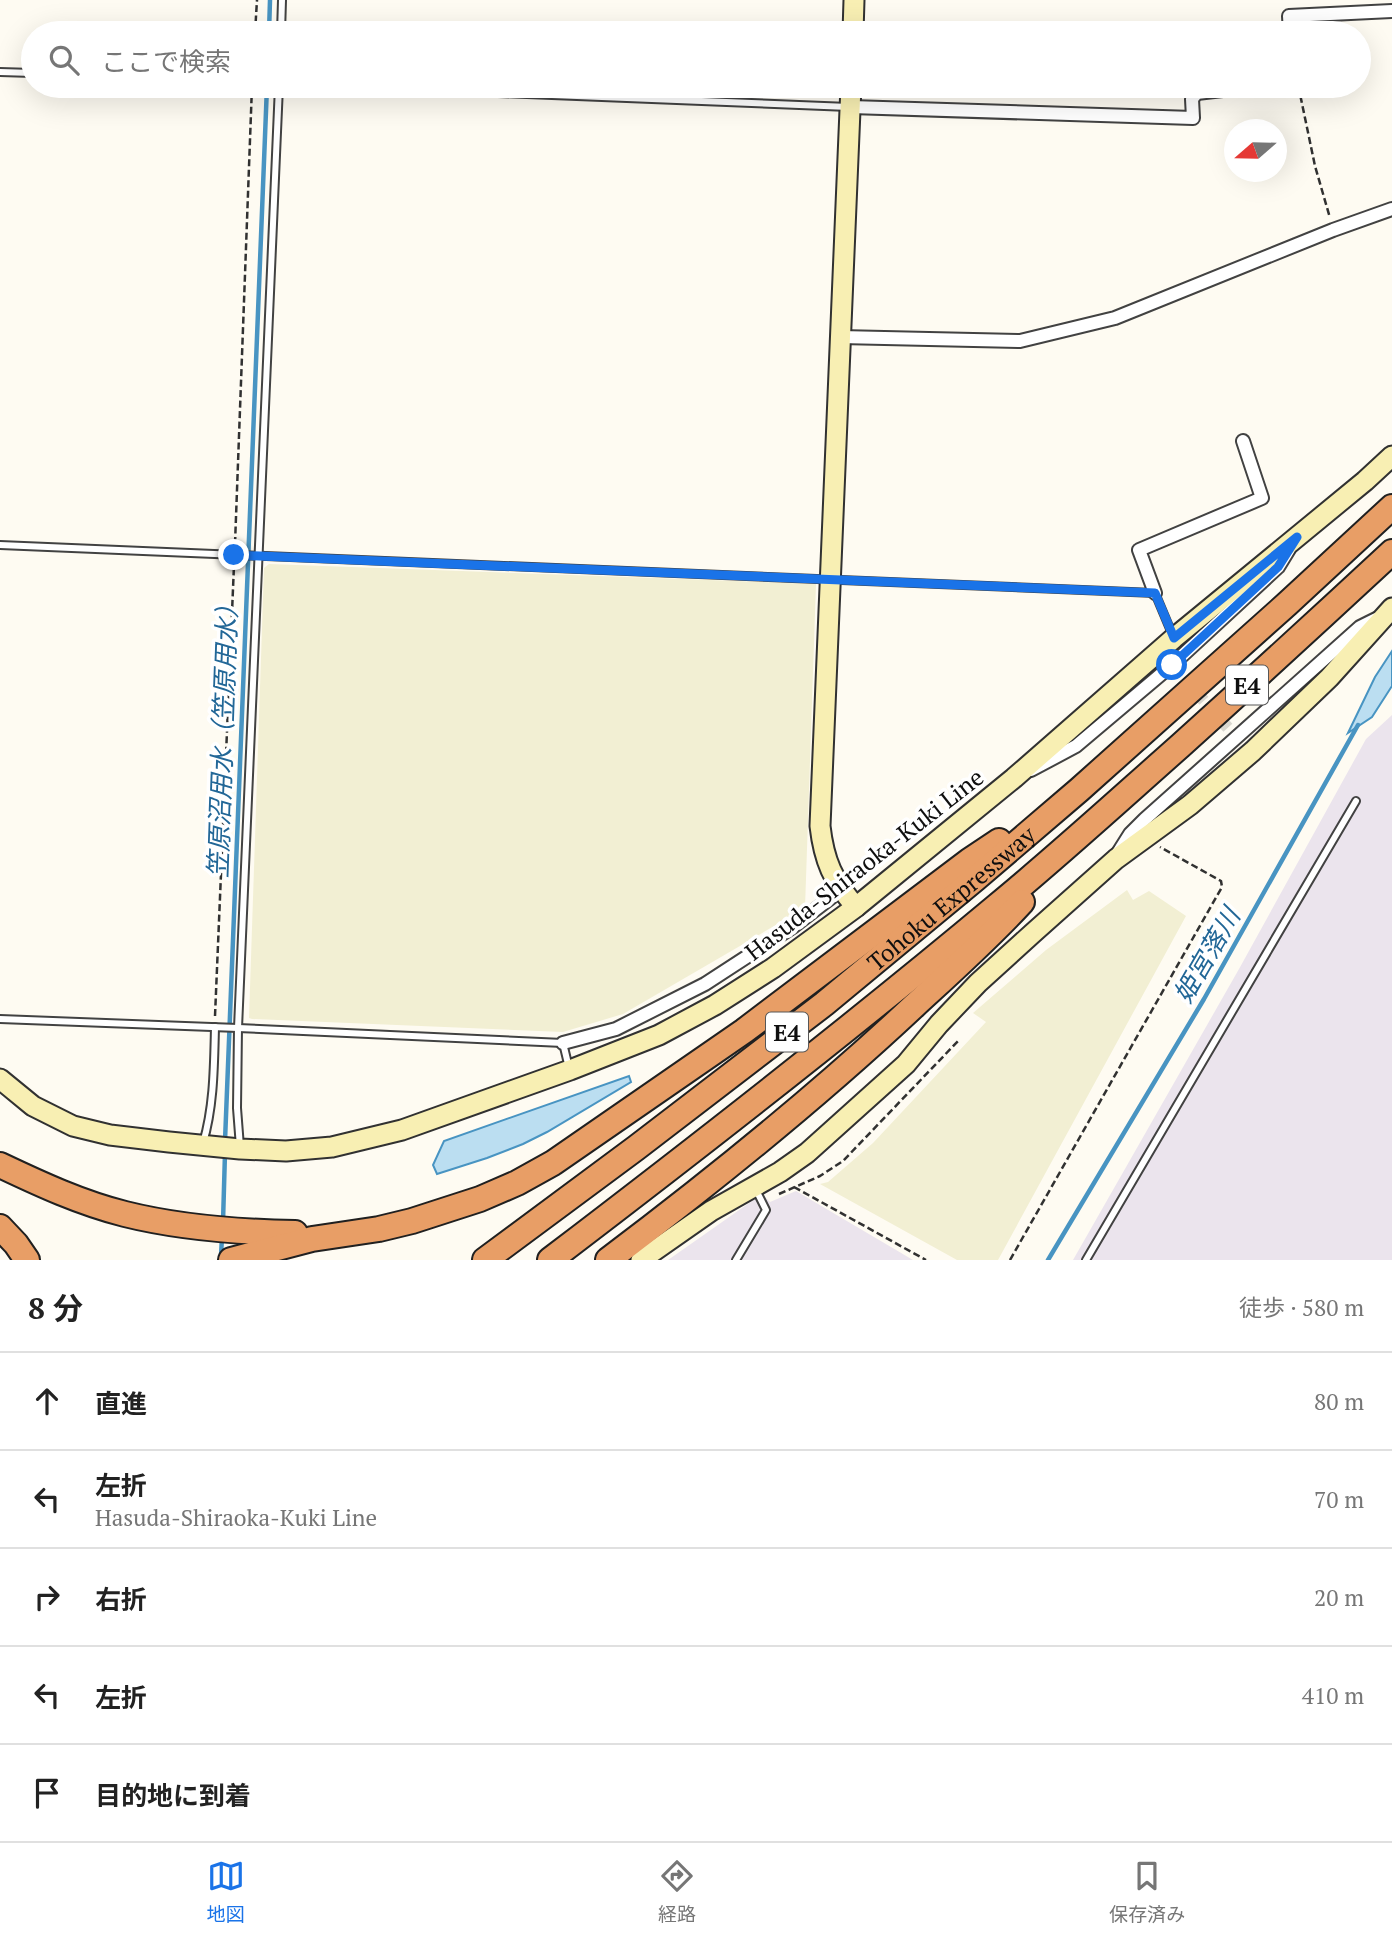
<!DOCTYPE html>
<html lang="ja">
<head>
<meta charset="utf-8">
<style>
	:root { --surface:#fff; --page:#f6f6f6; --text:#222; --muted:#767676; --line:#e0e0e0; --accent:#1a73e8 }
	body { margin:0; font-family:"PT Serif","Noto Sans JP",serif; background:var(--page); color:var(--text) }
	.compass { position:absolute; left:1224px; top:119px; width:63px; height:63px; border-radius:50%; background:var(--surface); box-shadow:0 7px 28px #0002; rotate:250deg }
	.stop { position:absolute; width:21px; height:21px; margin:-16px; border:5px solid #1a73e8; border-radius:50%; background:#fff }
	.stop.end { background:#1a73e8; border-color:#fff; box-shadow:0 2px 7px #0008 }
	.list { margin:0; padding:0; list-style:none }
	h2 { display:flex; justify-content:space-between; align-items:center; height:91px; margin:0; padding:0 28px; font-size:30px }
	h2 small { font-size:23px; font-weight:400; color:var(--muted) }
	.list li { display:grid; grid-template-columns:46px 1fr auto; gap:21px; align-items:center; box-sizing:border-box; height:98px; padding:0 28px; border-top:2px solid var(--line) }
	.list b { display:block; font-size:26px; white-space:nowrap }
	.list p { margin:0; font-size:23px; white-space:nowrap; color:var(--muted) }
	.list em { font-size:23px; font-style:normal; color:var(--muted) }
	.icon { flex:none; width:38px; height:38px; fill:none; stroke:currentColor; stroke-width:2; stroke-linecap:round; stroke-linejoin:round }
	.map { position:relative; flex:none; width:1392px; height:1260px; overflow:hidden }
	.search { position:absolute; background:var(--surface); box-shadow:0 7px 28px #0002; left:21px; right:21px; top:21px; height:77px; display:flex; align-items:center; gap:18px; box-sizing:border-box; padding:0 24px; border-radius:38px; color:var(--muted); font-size:26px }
	.sheet { height:581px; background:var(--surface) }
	nav { display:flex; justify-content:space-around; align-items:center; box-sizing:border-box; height:98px; border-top:2px solid var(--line); background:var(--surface); font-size:19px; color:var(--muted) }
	nav a { display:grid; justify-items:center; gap:4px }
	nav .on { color:var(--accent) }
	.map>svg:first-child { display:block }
	.industrial { fill:#ebe4ed }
	.farmland { fill:#f2efd3 }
	.water { fill:#bbdef1; stroke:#4894c2; stroke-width:2 }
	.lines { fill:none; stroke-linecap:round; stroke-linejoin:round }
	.stream { stroke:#4894c2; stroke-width:4.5 }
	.street-tunnel { stroke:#dad8d0; stroke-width:12; stroke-dasharray:12 6; stroke-linecap:butt }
	.lane-casing { stroke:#424242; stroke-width:10 }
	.street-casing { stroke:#424242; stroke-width:16 }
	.secondary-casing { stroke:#313131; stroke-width:23 }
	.highway-casing { stroke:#202020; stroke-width:28 }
	.path { stroke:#313131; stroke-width:2.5; stroke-dasharray:7 3.5; stroke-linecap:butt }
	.lane { stroke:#fff; stroke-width:6 }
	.street { stroke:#fff; stroke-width:12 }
	.secondary { stroke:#f8efb3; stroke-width:19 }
	.highway { stroke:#e89e66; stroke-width:24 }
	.route { stroke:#1a73e8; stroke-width:9 }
	.labels { text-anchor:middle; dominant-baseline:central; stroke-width:7; stroke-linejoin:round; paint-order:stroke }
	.shield { fill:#fff; stroke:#575757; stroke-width:2 }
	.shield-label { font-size:23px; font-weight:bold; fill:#0f0f0f }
	.street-label { font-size:24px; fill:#0f0f0f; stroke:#fff }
	.water-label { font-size:26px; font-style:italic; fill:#226797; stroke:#fff }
</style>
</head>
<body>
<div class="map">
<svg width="1392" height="1260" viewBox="0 0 1392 1260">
	<rect width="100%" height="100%" fill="#fefbf2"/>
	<g class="industrial">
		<path d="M1392 715V1260H1073L1239 969 1366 739Z"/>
		<path d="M796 1191 913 1260H668L762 1194 770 1202Z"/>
	</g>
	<g class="farmland">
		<path d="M269 564 816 584 805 908 623 1014 563 1032 252 1019 249 1018 264 568Z"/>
		<path d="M1127 890 1133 900 1149 891 1186 916 998 1260H957L820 1184 828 1182 873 1143 986 1022 973 1013 1046 950Z"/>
	</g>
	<g class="water">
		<path d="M1392 651V686L1372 717 1348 733 1375 677Z"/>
		<path d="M629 1076 631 1082 547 1132 523 1144 487 1158 437 1174 433 1165 444 1141Z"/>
	</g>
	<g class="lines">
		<g class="stream">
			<path d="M269 33 270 0"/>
			<path d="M225 1141 267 86"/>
			<path d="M223 1222 225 1153"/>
			<path d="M221 1256 222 1237"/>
			<path d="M1048 1260 1204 999 1358 725"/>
		</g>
		<path class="street-tunnel" d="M1172 665 1237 738"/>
		<g class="lane-casing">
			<g id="lane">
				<path d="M281 33 282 0"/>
				<path d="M0 72 33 73"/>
				<path d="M326 86 849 107"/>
				<path d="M0 545 1155 593 1173 636"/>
				<path d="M0 1019 238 1028 563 1043 569 1068"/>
				<path d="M203 1143C214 1106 214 1066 215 1027"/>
				<path d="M240 1147 237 1108 238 1028 279 86"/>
				<path d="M736 1260 766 1210 755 1188"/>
				<path d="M1086 1260 1356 801"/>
			</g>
		</g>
		<g class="street-casing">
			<g id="street">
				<path d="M1290 33 1289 16 1392 11"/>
				<path d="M851 107 1193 118 1192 99 1197 93 1257 86"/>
				<path d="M840 337 1020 341 1115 318 1333 230 1392 209"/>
				<path d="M1155 593 1139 550 1262 498 1243 441"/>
				<path d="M1031 770 1076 746 1172 665 1278 567 1289 549"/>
				<path d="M1118 853 1130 834 1145 819 1360 627 1376 619"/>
				<path d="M563 1043 616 1029 705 984 794 926 841 890"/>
			</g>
		</g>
		<g class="secondary-casing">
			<g id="secondary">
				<path d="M853 33 854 0"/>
				<path d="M851 86 820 826C824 861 833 881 856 907"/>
				<path d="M0 1079 33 1106 73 1126 110 1135 169 1142 240 1149 286 1151 332 1147 402 1130 570 1070 659 1035 715 1005 773 968 856 907 1014 778 1174 638 1365 481 1392 456"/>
				<path d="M641 1260 711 1211 780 1172 807 1153 906 1064 939 1024 978 983 1033 933 1116 859 1190 805 1253 751 1329 678 1392 608"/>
			</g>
		</g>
		<g class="highway-casing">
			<g id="highway">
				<path d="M0 1165C40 1184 81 1203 125 1214 181 1228 237 1232 295 1233"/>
				<path d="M0 1227 16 1244 27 1260"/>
				<path d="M231 1260 312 1239 379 1229 412 1221 480 1199 517 1183 553 1163 744 1031 969 861 999 841"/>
				<path id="s1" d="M485 1260 636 1148 824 1004 975 879 1079 790 1287 604 1392 507"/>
				<path d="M550 1260C701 1145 851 1028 997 906 1059 855 1119 800 1180 746 1251 682 1322 617 1392 552"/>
				<path d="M608 1260C714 1180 818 1096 915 1005 952 971 989 938 1022 902"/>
			</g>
		</g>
		<g class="path">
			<path d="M255 33 257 0"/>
			<path d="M1297 86 1300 94 1315 166 1330 218"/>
			<path d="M235 544 252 86"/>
			<path d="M215 1016 234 565"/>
			<path d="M794 1187 926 1260"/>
			<path d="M779 1194 820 1176 843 1161 960 1039"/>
			<path d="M1010 1260 1222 887 1221 881 1160 847"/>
		</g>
		<use href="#lane" class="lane"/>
		<use href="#street" class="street"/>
		<use href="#secondary" class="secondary"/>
		<use href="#highway" class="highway"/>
	</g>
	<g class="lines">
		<path class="route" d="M234 555 1155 593 1174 638 1297 537 1278 567 1172 665"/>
	</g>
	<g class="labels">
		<g class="shield">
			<rect x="1226" y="665.5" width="42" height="39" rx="5"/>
			<rect x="766" y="1012.5" width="42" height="39" rx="5"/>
		</g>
		<g class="shield-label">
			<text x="1247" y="685">E4</text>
			<text x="787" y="1032">E4</text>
		</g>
		<g class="street-label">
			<text transform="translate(864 864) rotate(-38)">Hasuda-Shiraoka-Kuki Line</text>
			<text stroke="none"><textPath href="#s1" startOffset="590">Tohoku Expressway</textPath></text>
		</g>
		<g class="water-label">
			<text transform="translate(222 735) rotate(-88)">笠原沼用水（笠原用水）</text>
			<text transform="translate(1206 955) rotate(-60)">姫宮落川</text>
		</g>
	</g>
</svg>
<svg class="compass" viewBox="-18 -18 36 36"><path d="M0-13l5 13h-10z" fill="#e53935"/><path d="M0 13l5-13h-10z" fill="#767676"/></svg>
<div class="stop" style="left:1172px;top:665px"></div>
<div class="stop end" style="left:234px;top:555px"></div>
<div class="search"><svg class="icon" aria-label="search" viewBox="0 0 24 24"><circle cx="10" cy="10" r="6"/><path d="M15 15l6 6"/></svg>ここで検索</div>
</div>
<section class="sheet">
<h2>8 分<small>徒歩 · 580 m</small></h2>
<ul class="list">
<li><svg class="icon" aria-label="ahead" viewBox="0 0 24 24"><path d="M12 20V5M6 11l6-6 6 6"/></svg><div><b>直進</b></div><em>80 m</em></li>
<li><svg class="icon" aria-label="left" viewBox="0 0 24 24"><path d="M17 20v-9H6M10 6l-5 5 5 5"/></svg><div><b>左折</b><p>Hasuda-Shiraoka-Kuki Line</p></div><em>70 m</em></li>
<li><svg class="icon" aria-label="right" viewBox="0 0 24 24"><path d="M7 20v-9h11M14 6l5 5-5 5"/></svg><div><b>右折</b></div><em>20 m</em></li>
<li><svg class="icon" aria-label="left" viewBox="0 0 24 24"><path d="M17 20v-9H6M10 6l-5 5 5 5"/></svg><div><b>左折</b></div><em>410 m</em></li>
<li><svg class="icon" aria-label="arrive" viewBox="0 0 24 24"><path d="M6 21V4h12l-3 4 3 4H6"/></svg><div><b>目的地に到着</b></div></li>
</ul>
</section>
<nav>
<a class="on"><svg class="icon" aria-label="map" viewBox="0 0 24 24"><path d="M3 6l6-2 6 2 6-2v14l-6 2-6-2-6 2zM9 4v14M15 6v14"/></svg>地図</a>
<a><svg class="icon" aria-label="directions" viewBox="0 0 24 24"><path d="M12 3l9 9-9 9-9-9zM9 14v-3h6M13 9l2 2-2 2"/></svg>経路</a>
<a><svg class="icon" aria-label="saved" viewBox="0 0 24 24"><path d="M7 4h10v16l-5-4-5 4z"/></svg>保存済み</a>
</nav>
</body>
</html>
